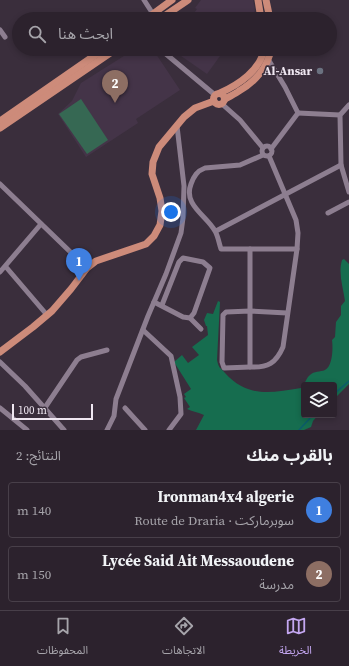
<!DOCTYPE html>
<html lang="ar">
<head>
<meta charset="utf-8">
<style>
	:root { --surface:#2c222d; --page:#382f39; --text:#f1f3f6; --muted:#a6a4aa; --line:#483f49; --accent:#c4a7f1 }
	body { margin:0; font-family:"Source Serif 4","Noto Sans Arabic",serif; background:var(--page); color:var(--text); direction:rtl }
	.controls { position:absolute; right:12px; bottom:12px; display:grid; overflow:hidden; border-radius:4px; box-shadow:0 2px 6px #0003 }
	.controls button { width:36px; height:36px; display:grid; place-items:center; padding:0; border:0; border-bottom:1px solid var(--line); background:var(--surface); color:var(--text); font:20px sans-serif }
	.scale { position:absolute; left:12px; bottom:10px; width:81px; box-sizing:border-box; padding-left:4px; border:2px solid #efe7f1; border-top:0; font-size:11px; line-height:14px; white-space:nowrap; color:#efe7f1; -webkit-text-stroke:3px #3a2e3c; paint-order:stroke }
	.you { position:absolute; left:171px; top:212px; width:14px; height:14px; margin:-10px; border:3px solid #fff; border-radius:50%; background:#1a73e8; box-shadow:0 0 0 6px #1a73e833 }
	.badge { display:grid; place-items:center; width:26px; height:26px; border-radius:50%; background:var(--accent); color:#fff; font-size:13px; font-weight:700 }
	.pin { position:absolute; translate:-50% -33px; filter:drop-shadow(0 1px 2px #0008) }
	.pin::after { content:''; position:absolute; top:21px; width:14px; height:12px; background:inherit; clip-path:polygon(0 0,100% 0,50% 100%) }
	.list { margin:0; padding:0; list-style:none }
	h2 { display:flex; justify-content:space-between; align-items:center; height:52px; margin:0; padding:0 16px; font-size:17px }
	h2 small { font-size:13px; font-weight:400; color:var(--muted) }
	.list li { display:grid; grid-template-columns:26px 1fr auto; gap:12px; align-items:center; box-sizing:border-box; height:56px; margin:0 8px 8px; padding:0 8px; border:1px solid var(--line); border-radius:4px }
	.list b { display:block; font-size:15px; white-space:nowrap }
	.list p { margin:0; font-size:13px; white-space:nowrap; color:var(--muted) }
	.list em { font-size:13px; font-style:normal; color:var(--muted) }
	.icon { flex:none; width:22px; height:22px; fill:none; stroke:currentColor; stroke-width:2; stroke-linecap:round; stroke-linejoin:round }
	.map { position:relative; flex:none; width:349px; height:430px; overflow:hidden; direction:ltr }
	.search { position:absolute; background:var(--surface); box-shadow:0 2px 6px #0003; left:12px; right:12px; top:12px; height:44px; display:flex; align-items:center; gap:10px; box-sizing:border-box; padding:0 14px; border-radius:22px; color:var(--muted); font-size:15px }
	.sheet { height:180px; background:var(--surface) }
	nav { display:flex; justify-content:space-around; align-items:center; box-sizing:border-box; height:56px; border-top:1px solid var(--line); background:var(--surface); font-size:11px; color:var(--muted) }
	nav a { display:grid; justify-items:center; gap:2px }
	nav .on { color:var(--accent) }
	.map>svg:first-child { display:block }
	.built { fill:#443448 }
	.green { fill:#366853 }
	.forest { fill:#166d4f }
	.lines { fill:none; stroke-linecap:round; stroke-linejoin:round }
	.stream { stroke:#0c5c6c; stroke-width:1.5 }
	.minor { stroke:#8d7e90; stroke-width:5 }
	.major { stroke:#cd8b7a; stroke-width:7 }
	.worship-dot { fill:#6b7280; stroke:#3a2e3c; stroke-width:1.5 }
	.labels { text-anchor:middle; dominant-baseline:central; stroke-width:3.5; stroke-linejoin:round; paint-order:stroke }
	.poi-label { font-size:12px; font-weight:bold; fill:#efe7f1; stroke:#3a2e3c; text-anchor:end }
</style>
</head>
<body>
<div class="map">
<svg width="349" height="430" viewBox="0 0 349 430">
	<rect width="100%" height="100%" fill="#3a2e3c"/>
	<g class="built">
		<path d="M201 0H253L255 10 253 19H190L197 9 195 8Z"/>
		<path d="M135 49H148L151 53 154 51 180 90 136 119 138 123 86 157 58 114 72 101 81 83Z"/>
		<path d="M171 49H225L207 74Z"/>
	</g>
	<path class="green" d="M81 99 108 140 87 154 59 114Z"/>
	<path class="forest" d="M344 259 349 264V384L334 399V385H304V415H318L313 421 311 427 304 430H196L204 415C198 412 193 412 187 409L190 407 184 398 186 397 184 394 191 389 174 362 182 355 188 363 199 355 192 347 208 335 207 326H206L204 320 207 313 213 314 218 301 220 302 217 360C219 369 220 367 225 373 248 398 270 393 301 388 305 384 306 378 310 375 314 371 320 372 325 370 333 366 333 347 332 340L335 337 336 322 341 315V306L345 301C343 287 338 273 342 260Z"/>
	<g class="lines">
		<g class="stream">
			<path d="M334 394 349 381"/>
			<path d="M299 430 313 415"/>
		</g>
		<g class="minor">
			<path d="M144 0 153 14 154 13"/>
			<path d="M0 30 5 37"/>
			<path d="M160 49 215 95"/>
			<path d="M268 59 285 87 298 113"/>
			<path d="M222 104 240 120 263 148"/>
			<path d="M349 105 340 115 341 165 349 192"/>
			<path d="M298 113 340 115"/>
			<circle cx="267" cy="151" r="5"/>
			<path d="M271 149 298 113"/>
			<path d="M263 155 240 165 205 168C197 171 194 176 191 184 183 205 206 215 215 231 218 236 219 243 221 249H297"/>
			<path d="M0 184 87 268"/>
			<path d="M328 213 349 202"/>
			<path d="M216 231 341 165"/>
			<path d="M250 249V367C268 368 276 363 283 347L297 249 298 233 296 220 269 156"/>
			<path d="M6 267 47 315"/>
			<path d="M0 272 41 224"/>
			<path d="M154 302 183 317 190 318 201 329"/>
			<path d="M162 305 179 262 183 258 203 262 210 268 194 313 190 318"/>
			<path d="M143 330 171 356 180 397 181 414 169 430"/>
			<path d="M0 362 25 386 64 430"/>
			<path d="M250 367 224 368 222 362 223 315 226 312 250 311 287 313"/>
			<path d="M0 408 27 430"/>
			<path d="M125 408 145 430"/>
			<path d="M44 409 77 360 81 357 107 350"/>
			<path d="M107 430 114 416 116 399 148 316 166 274 181 233 183 218 184 186 177 126"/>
		</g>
		<g class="major">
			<path d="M258 0 261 19"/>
			<path d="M266 0 270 19"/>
			<path d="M146 19 172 0"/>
			<path d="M160 19 188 0"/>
			<path d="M220 93C238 85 261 70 264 49"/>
			<circle cx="219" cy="99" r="5.5"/>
			<path d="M225 99C230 96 235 94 239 91 255 82 268 67 271 49"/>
			<path d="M0 121 104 49"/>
			<path d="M0 128 116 49"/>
			<path d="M0 352 33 327 52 311 71 289 87 268 96 261 146 244 154 236 160 225 162 211 160 198 152 174 153 162 159 147 184 117 195 108 214 101"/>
		</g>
	</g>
	<circle class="worship-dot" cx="320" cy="71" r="4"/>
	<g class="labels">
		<g class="poi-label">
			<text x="312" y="71">Al-Ansar</text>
		</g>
	</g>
</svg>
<div class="controls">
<button><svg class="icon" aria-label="layers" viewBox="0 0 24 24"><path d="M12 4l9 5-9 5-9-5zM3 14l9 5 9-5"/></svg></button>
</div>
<div class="scale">100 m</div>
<div class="you"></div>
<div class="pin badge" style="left:79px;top:281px;background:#3f7fe0">1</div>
<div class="pin badge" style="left:115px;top:103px;background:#8d6e63">2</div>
<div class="search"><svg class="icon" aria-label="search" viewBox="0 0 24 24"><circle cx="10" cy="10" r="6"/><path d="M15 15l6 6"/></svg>ابحث هنا</div>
</div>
<section class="sheet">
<h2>بالقرب منك<small>النتائج: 2</small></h2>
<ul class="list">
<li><span class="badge" style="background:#3f7fe0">1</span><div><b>Ironman4x4 algerie</b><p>سوبرماركت · Route de Draria</p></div><em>140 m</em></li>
<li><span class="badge" style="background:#8d6e63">2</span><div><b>Lycée Said Ait Messaoudene</b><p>مدرسة</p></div><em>150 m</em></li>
</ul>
</section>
<nav>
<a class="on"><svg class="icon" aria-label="map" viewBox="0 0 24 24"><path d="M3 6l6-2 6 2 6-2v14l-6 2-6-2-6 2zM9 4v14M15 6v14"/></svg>الخريطة</a>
<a><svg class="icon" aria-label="directions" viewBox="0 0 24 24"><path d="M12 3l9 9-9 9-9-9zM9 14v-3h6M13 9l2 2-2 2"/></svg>الاتجاهات</a>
<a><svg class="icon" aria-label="saved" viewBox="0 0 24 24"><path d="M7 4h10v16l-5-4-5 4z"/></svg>المحفوظات</a>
</nav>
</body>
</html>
